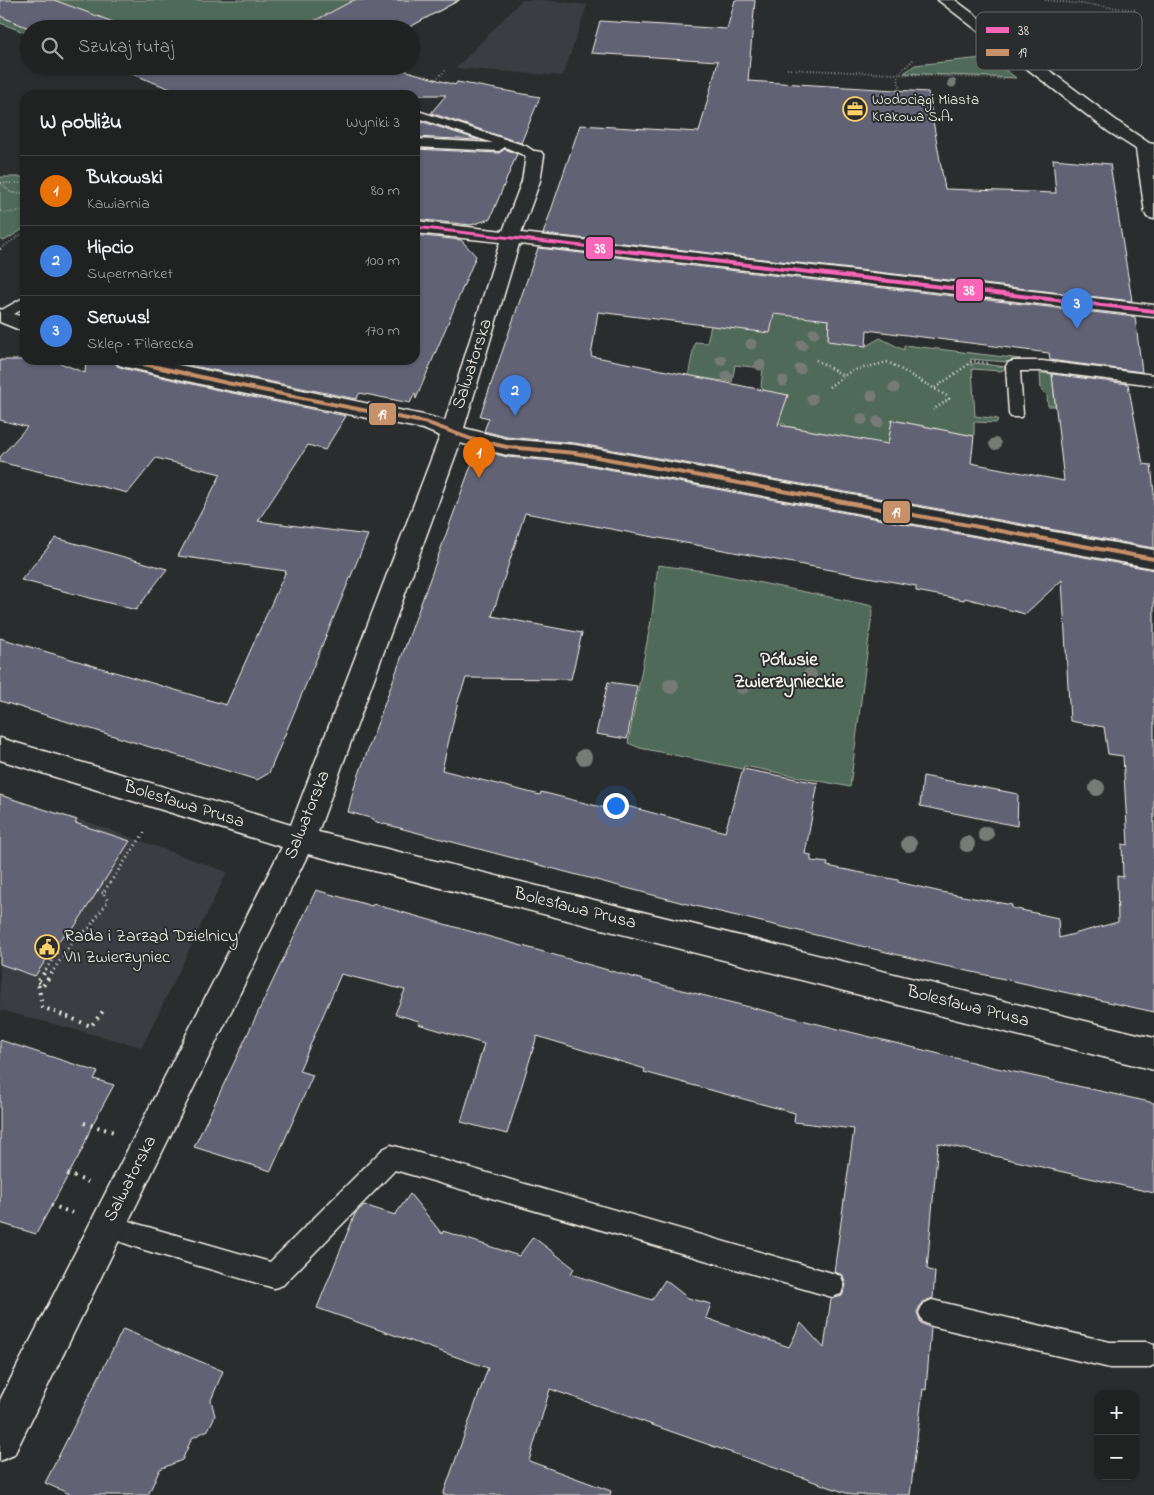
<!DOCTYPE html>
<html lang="pl">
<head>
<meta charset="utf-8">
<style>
	:root { --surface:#202222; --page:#2d2f2f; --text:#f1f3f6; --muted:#a2a4a5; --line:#3d3f40; --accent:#db2777 }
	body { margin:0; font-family:"Indie Flower",sans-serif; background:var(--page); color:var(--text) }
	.controls { position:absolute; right:15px; bottom:15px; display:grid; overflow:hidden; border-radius:10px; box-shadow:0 1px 4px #0004 }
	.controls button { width:45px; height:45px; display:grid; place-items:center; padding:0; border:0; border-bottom:1px solid var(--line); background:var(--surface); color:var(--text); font:25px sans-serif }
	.you { position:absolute; left:615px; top:805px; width:18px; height:18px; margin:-12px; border:4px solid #fff; border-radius:50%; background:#1a73e8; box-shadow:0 0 0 8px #1a73e833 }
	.badge { display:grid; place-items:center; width:32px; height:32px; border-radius:50%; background:var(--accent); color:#fff; font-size:16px; font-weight:700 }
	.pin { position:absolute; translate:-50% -41px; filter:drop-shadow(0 1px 2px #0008) }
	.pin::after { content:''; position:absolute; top:26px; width:18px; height:15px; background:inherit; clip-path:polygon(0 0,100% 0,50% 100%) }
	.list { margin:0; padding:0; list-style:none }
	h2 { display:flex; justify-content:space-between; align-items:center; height:65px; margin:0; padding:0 20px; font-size:21px }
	h2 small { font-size:16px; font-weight:400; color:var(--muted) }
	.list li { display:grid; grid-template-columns:32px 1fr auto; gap:15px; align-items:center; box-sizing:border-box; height:70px; padding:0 20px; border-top:1px solid var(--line) }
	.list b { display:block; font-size:19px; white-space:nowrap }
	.list p { margin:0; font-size:16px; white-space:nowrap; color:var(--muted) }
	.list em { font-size:16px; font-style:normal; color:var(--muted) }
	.icon { flex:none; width:28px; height:28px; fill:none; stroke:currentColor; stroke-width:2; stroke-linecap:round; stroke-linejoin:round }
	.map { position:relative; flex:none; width:1154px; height:1495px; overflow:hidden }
	.search { position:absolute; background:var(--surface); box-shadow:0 1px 4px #0004; left:20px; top:20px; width:400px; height:55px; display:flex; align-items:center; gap:12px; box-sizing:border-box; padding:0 18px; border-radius:28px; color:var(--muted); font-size:19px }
	.panel { position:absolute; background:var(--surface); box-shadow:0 1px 4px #0004; left:20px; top:90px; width:400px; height:275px; border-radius:15px }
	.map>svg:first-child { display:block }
	.built { fill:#3b3d43 }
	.green { fill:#506a58; stroke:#a2aea0 }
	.building { fill:#626274; stroke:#f4f1e8; fill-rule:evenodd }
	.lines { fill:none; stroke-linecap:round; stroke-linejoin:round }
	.lane-casing { stroke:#f4f1e8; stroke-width:3 }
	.street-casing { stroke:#f4f1e8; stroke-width:3 }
	.path-far3 { stroke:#f4f1e8; stroke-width:2; stroke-dasharray:0.5 2.5; stroke-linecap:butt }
	.path-far2 { stroke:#f4f1e8; stroke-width:2.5; stroke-dasharray:1 3; stroke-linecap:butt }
	.path-far1 { stroke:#f4f1e8; stroke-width:3; stroke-dasharray:1 4; stroke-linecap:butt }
	.path { stroke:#f4f1e8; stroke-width:4; stroke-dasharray:2 5; stroke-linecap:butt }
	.lane { fill:#2a2d2e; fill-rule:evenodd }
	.street { fill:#2a2d2e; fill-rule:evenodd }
	.bus-1-far1-casing { stroke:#2a2d2e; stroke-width:5.5 }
	.bus-1-casing { stroke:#2a2d2e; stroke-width:7 }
	.bus-2-casing { stroke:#2a2d2e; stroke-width:7 }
	.bus-1-far1 { stroke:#fa66b7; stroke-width:3 }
	.bus-1 { stroke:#fa66b7; stroke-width:4 }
	.bus-2 { stroke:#c7916a; stroke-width:4 }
	.tree { fill:#757b74 }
	.labels { text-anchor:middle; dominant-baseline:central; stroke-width:4; stroke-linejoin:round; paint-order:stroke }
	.far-poi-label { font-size:15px; fill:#f4f1e8; stroke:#2a2d2e; text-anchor:start }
	.street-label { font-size:18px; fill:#f4f1e8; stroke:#2a2d2e }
	.poi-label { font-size:18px; fill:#f4f1e8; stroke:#2a2d2e; text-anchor:start }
	.neighbourhood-label { font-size:19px; font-weight:bold; fill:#f4f1e8; stroke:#2a2d2e }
	.key { fill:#2a2d2e; stroke:#676866; stroke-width:1 }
	.key-label { font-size:14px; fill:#f4f1e8 }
	.line-badge { stroke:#2a2d2e; stroke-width:2 }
	.badge-label { font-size:14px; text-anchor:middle; font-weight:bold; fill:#fff }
</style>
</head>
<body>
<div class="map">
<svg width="1154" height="1495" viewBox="0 0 1154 1495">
	<rect width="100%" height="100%" fill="#2a2d2e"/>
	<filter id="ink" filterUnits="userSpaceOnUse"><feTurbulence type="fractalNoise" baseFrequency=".02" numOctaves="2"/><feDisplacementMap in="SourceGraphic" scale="10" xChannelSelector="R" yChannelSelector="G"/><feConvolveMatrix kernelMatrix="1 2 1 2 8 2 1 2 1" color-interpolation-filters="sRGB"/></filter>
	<g filter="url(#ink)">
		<g class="built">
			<path d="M522 0H545L587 5 563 76 456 68Z"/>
			<path d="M0 794 82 820 227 872 142 1047 0 1010Z"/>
		</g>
		<g class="green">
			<path d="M0 0H460L406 29H29V34L0 23Z"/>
			<path d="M982 58 991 59 1016 78 904 73 915 65Z"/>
			<path d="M0 177H25V228L4 241 0 239Z"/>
			<path d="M774 309 829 315 828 341 866 346 880 338 904 350V345L1021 359 1007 362 971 359V366L975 363 1007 367 1001 371 972 369 975 416 998 419 996 423 974 422V436L893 420 888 448 864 440 785 426V424L768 421 785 403 788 395 765 391 761 387 763 368 735 365 732 382 688 376 695 342 707 343 713 316Z"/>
			<path d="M1040 373 1052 374 1055 406H1048L1047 395 1041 389Z"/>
			<path d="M658 565 703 571 873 606 850 787 744 766 743 769 640 748 628 743 652 615Z"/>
		</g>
		<g class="building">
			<path d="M0 0H54L132 29H31L0 16Z"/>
			<path d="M354 0H459L406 29H299Z"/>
			<path d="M735 0H755L748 81 928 92 945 189 1056 193 1053 159 1110 164 1132 301 543 234 580 125 699 132 718 61 591 53 600 21 727 29Z"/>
			<path d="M112 66H390L455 85 457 82 540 97 521 143 431 113 446 95H180L185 92H178Z"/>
			<path d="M423 122 479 140 415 137V131Z"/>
			<path d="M415 149 499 153 505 149 517 154 490 219 471 225 415 219Z"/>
			<path d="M415 235 461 240 476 256 416 399 415 393 410 403 360 393 356 399 164 360H415Z"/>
			<path d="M538 248 1135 317 1142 372 1050 360 1049 353 867 330 866 346 828 341 829 320 774 314 770 333 598 312 591 356 788 395 778 425 888 444 892 420 974 436 971 463 1064 481 1052 374 1128 384 1143 464 1151 465 1154 493V548L575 443 507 437 484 431 489 418 480 416Z"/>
			<path d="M0 360H53L85 373 86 360H114L117 366 126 369 227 392 346 416 325 450 308 445 258 521 368 535 269 773 257 780 0 701V638L226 705 286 571 178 556 221 474 156 458 128 493 0 462V457L27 427 0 420Z"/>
			<path d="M477 449 507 457 575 463 1154 570V1012L936 964 687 904 373 821 374 819 348 812 354 788ZM525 513 916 586V591L964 600 965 598 1025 614 1062 580 1070 721 1104 727 1108 754 1123 756 1128 845 1122 844 1123 877 1117 876 1118 922 1059 938 1058 918 1012 908V905L941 892 898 882V880L827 866 828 863 811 861V855L805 854 818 783 743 769 725 832 619 804 617 811 541 792 540 795 442 770 458 701 466 678 571 679 582 633 492 616Z"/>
			<path d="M56 538 167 569 136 610 21 580Z"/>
			<path d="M608 682 637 686 627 739 596 734Z"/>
			<path d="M923 776 1018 794 1017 826 920 806Z"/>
			<path d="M0 795 77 820 75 823 130 841 68 937 63 935 35 976 0 964Z"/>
			<path d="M316 890 372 906 373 904 647 981 725 1001 992 1067 1154 1103V1193L938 1143 927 1269 935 1272 933 1298 922 1302 917 1312 921 1323 931 1328 926 1390 923 1389 910 1495H852L550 1389 529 1461 611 1491 610 1495H443L488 1368 317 1308 355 1214 364 1205 395 1215 410 1194 442 1234 443 1231 519 1256 533 1237 574 1268 571 1274 652 1300 665 1280 688 1298 711 1304 706 1318 789 1347 801 1323 824 1348 831 1299 842 1296 846 1286 843 1275 834 1272 854 1129 794 1122 795 1113 644 1072 645 1069 537 1036 507 1134 461 1122 484 1044 418 1024 419 1021 395 1014 405 990 341 974 299 1071 313 1075 271 1171 194 1147Z"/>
			<path d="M0 1040 98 1072 94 1079 114 1085 91 1127 82 1150 36 1234 0 1223Z"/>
			<path d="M123 1329 223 1371 211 1400 215 1416 208 1430 192 1438 182 1460 160 1469 148 1495H72L45 1483Z"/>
		</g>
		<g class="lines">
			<g class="lane-casing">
				<g id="lane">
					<path d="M415 110 526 146 541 156 535 160 505 147 499 151 415 147V139L493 143 415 117Z"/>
					<path d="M25 297V307L7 319 0 320V311Z"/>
					<path d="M1013 361H1042L1154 375V385L1042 371H1020L1023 414 1021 417H1011L1009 414 1006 366 1008 363Z"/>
					<path d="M391 1145 832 1273 841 1276 844 1285 841 1294 832 1297 395 1170 283 1285 274 1288 141 1249 99 1234 96 1225 99 1216 108 1213 141 1225 270 1262 383 1149Z"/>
					<path d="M932 1300 1110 1342H1147L1154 1345V1365L1147 1368H1110L932 1326 923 1322 919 1313 923 1304Z"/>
				</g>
			</g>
			<g class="street-casing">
				<g id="street">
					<path d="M938 0H955L1121 124 1149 143 1154 144V219L1147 217 1145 213 1136 149 1109 132Z"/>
					<path d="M535 151 541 152 544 156 540 181 521 233 1154 305V317L519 244 464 428 507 439 575 445 1154 550V568L575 461 507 455 460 443 318 832 1154 1038V1070L308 854 14 1455 0 1461V1400L282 847 0 760V738L291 825 440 436 423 429 227 390 126 367 119 365 116 360H155L428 416 445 421 500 242 415 233V221L503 231 522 181 526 156 529 152Z"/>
					<path d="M0 309 25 318V332L0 322Z"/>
				</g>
			</g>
			<g class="path-far3">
				<path d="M1045 0 1136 10"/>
				<path d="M787 69 1004 79"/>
				<path d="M436 79 446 70"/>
				<path d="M899 87 898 74 913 60"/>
				<path d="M1 183 11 193H25"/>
				<path d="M1 183H25"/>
				<path d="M0 211 8 213 25 210"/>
				<path d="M0 249 25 232"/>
			</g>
			<g class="path-far2">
				<path d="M0 249 2 248"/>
				<path d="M816 360 844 376"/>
				<path d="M829 387 851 371 888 362 947 396 949 399 933 410"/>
				<path d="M935 388 973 361 988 363"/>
			</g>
			<g class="path-far1">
				<path d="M97 891 103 893"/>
				<path d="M43 974 58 951"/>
				<path d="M51 974 73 941 89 928 108 901 103 893 146 830"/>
			</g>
			<g class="path">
				<path d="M44 973 38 982 42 1007 91 1026 104 1010"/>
				<path d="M38 982 43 986 52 973"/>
				<path d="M84 1123 114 1132"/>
				<path d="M67 1174 88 1182"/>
				<path d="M51 1205 72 1213"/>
			</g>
			<use href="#lane" class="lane"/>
			<use href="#street" class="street"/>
			<g class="bus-1-far1-casing">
				<path id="bus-1-far1" d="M415 227 609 249"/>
			</g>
			<g class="bus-1-casing">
				<path id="bus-1" d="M598 248 1154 311"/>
			</g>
			<g class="bus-2-casing">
				<path id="bus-2" d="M126 360 227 383 428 423 471 439 507 447 575 453 1154 559"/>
			</g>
			<use href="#bus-1-far1" class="bus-1-far1"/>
			<use href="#bus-1" class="bus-1"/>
			<use href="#bus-2" class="bus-2"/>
		</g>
		<g class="tree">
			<circle cx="952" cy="83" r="4.5"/>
			<circle cx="814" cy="333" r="5.5"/>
			<circle cx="751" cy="344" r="5.5"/>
			<circle cx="802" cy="345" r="5.5"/>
			<circle cx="721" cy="360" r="5.5"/>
			<circle cx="760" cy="365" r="5.5"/>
			<circle cx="800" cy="369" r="5.5"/>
			<circle cx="727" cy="376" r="5.5"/>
			<circle cx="783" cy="381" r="5.5"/>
			<circle cx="894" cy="388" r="5.5"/>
			<circle cx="872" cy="396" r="5.5"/>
			<circle cx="812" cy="399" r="5.5"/>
			<circle cx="862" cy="419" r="6"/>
			<circle cx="878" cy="422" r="6"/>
			<circle cx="995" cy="444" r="6"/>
			<circle cx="810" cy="675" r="7"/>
			<circle cx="671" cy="686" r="8"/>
			<circle cx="742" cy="686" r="8"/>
			<circle cx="584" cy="757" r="8"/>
			<circle cx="1097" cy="788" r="8"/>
			<circle cx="986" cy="834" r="8"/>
			<circle cx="909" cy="844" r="8"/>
			<circle cx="967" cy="844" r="8"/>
		</g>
	</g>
	<defs>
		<g id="office-ring" transform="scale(1.25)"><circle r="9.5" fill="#2a2d2e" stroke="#ffd166" stroke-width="1.5"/><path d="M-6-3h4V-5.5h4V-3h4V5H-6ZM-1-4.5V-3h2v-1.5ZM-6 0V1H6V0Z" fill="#ffd166"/></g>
		<g id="civic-ring" transform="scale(1.25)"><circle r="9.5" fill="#2a2d2e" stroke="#ffd166" stroke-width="1.5"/><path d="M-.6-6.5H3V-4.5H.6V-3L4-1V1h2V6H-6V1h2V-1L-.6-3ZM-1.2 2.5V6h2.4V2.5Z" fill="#ffd166"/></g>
	</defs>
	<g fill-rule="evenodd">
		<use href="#office-ring" x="855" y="109"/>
		<use href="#civic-ring" x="47" y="947"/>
	</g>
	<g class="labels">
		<g class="far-poi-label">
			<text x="872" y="100">Wodociągi Miasta<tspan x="872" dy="17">Krakowa S.A.</tspan></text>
		</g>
		<g class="street-label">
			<text transform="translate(473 364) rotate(-72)">Salwatorska</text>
			<text transform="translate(184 805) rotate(17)">Bolesława Prusa</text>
			<text transform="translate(308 815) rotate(-68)">Salwatorska</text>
			<text transform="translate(575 909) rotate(14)">Bolesława Prusa</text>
			<text transform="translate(968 1007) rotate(14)">Bolesława Prusa</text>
			<text transform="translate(131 1179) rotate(-63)">Salwatorska</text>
		</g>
		<g class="poi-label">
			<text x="64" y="937">Rada i Zarząd Dzielnicy<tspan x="64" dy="21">VII Zwierzyniec</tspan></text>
		</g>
		<g class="neighbourhood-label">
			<text x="789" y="660">Półwsie<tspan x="789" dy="22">Zwierzynieckie</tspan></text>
		</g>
	</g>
	<rect x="976" y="12" width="166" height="58" rx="8" class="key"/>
	<rect x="986" y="27" width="23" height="6" fill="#fa66b7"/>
	<rect x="986" y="49" width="23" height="7" fill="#c7916a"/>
	<g class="key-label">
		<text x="1018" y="35">38</text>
		<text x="1018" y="57">19</text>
	</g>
	<g class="line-badge">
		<rect x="585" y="236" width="29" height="24" rx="5" fill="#fa66b7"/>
		<rect x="955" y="278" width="29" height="24" rx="5" fill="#fa66b7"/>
		<rect x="368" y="402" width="29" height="24" rx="5" fill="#c7916a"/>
		<rect x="882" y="500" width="29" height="24" rx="5" fill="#c7916a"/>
	</g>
	<g class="badge-label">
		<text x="600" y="253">38</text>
		<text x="969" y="295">38</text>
		<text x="382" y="419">19</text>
		<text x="896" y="517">19</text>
	</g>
</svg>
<div class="controls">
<button>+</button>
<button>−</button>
</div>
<div class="you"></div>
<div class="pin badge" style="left:479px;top:478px;background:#e8710a">1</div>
<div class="pin badge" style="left:515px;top:416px;background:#3f7fe0">2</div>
<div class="pin badge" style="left:1077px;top:329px;background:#3f7fe0">3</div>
<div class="search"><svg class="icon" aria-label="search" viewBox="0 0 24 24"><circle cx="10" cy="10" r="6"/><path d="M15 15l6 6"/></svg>Szukaj tutaj</div>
<section class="panel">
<h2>W pobliżu<small>Wyniki: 3</small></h2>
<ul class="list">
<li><span class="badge" style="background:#e8710a">1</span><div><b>Bukowski</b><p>Kawiarnia</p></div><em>80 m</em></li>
<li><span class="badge" style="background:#3f7fe0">2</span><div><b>Hipcio</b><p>Supermarket</p></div><em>100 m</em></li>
<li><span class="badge" style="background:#3f7fe0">3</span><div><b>Serwus!</b><p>Sklep · Filarecka</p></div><em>170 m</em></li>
</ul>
</section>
</div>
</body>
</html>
